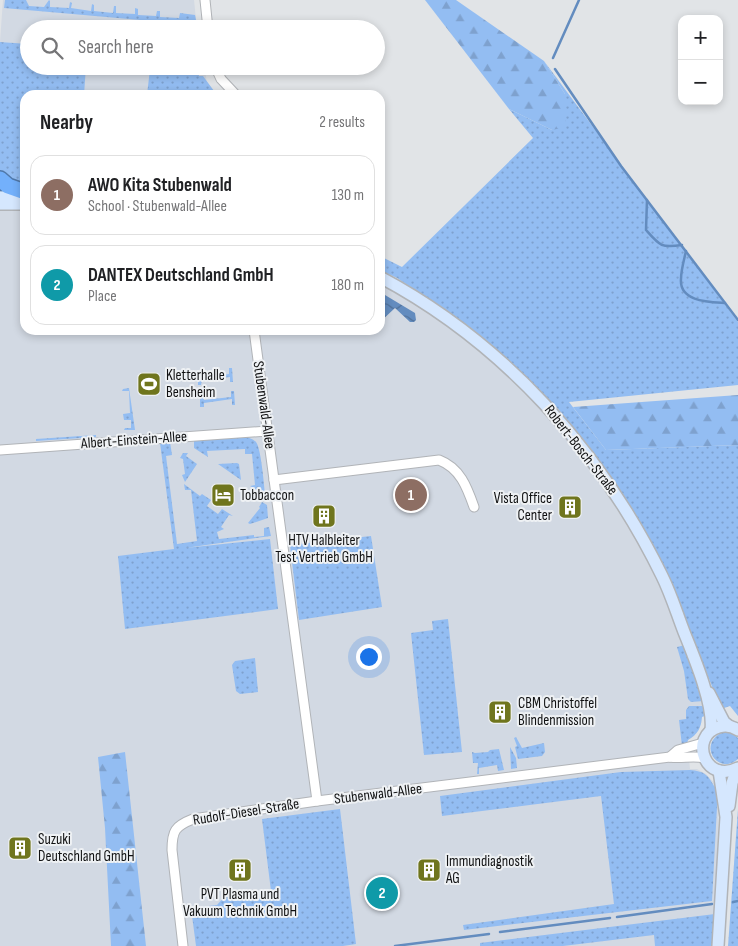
<!DOCTYPE html>
<html lang="en">
<head>
<meta charset="utf-8">
<style>
	:root { --surface:#fff; --page:#f2f2f2; --text:#202124; --muted:#757577; --line:#e0e0e0; --accent:#db2777 }
	body { margin:0; font-family:"Sofia Sans Condensed",sans-serif; background:var(--page); color:var(--text) }
	.controls { position:absolute; right:15px; top:15px; display:grid; overflow:hidden; border-radius:10px; box-shadow:0 2px 8px #0003 }
	.controls button { width:45px; height:45px; display:grid; place-items:center; padding:0; border:0; border-bottom:1px solid var(--line); background:var(--surface); color:var(--text); font:25px sans-serif }
	.you { position:absolute; left:368px; top:656px; width:18px; height:18px; margin:-12px; border:4px solid #fff; border-radius:50%; background:#1a73e8; box-shadow:0 0 0 8px #1a73e833 }
	.badge { display:grid; place-items:center; width:32px; height:32px; border-radius:50%; background:var(--accent); color:#fff; font-size:16px; font-weight:700 }
	.pin { position:absolute; translate:-50% -50%; border:2px solid #fff; box-shadow:0 1px 5px #0006 }
	.list { margin:0; padding:0; list-style:none }
	h2 { display:flex; justify-content:space-between; align-items:center; height:65px; margin:0; padding:0 20px; font-size:21px }
	h2 small { font-size:16px; font-weight:400; color:var(--muted) }
	.list li { display:grid; grid-template-columns:32px 1fr auto; gap:15px; align-items:center; box-sizing:border-box; height:80px; margin:0 10px 10px; padding:0 10px; border:1px solid var(--line); border-radius:15px }
	.list b { display:block; font-size:19px; white-space:nowrap }
	.list p { margin:0; font-size:16px; white-space:nowrap; color:var(--muted) }
	.list em { font-size:16px; font-style:normal; color:var(--muted) }
	.icon { flex:none; width:28px; height:28px; fill:none; stroke:currentColor; stroke-width:2; stroke-linecap:round; stroke-linejoin:round }
	.map { position:relative; flex:none; width:738px; height:946px; overflow:hidden }
	.search { position:absolute; background:var(--surface); box-shadow:0 2px 8px #0003; left:20px; top:20px; width:365px; height:55px; display:flex; align-items:center; gap:12px; box-sizing:border-box; padding:0 18px; border-radius:28px; color:var(--muted); font-size:19px }
	.panel { position:absolute; background:var(--surface); box-shadow:0 2px 8px #0003; left:20px; top:90px; width:365px; height:245px; border-radius:15px }
	.map>svg:first-child { display:block }
	.built { fill:#d2d9e3 }
	.grass { fill:url(#grass-dots) }
	.forest { fill:url(#forest-firs) }
	.water { fill:url(#water-waves) }
	.lines { fill:none; stroke-linecap:round; stroke-linejoin:round }
	.stream { stroke:#638cbf; stroke-width:2.5 }
	.street-casing { stroke:#b1b4b8; stroke-width:11 }
	.secondary-casing { stroke:#b1b4b8; stroke-width:14 }
	.highway-casing { stroke:#5078a9; stroke-width:18 }
	.street { stroke:#fff; stroke-width:9 }
	.secondary { stroke:#d5e7fe; stroke-width:11 }
	.highway { stroke:#73b0fb; stroke-width:15 }
	.labels { text-anchor:middle; dominant-baseline:central; stroke-width:4; stroke-linejoin:round; paint-order:stroke }
	.poi-label { font-size:15px; fill:#101112; stroke:#eef1f4; text-anchor:start }
	.street-label { font-size:15px; fill:#101112; stroke:#eef1f4 }
</style>
</head>
<body>
<div class="map">
<svg width="738" height="946" viewBox="0 0 738 946">
	<defs>
		<pattern id="grass-dots" width="8" height="8" patternUnits="userSpaceOnUse" patternTransform="scale(1.25)"><rect width="8" height="8" fill="#93bdf2"/><path d="M2 2h.1M6 6h.1" fill="none" stroke="#7ea1ce" stroke-width="1.8" stroke-linecap="round"/></pattern>
		<pattern id="forest-firs" width="22" height="20" patternUnits="userSpaceOnUse" patternTransform="scale(1.25)"><rect width="22" height="20" fill="#93bdf2"/><path d="M5 1l3.5 6h-7zM16 11l3.5 6h-7z" fill="#7ea1ce"/></pattern>
		<pattern id="water-waves" width="16" height="10" patternUnits="userSpaceOnUse" patternTransform="scale(1.25)"><rect width="16" height="10" fill="#638cbf"/><path d="M0 5q4-4 8 0t8 0" fill="none" stroke="#50719a"/></pattern>
	</defs>
	<rect width="100%" height="100%" fill="#e1e4e7"/>
	<g class="built">
		<path d="M3 0H194L197 29H29V44L0 42Z"/>
		<path d="M52 66H203L206 76 208 95H50Z"/>
		<path d="M0 211H25V330H380V282L430 312 471 341 529 393 599 477 635 534 665 594 690 665 704 708 694 736 687 741 690 769H697L706 774 719 788 715 946H0Z"/>
	</g>
	<g class="grass">
		<path d="M5 0H26L29 6 44 7 49 0 50 1V7L69 8 70 2 72 3 71 8 91 11 92 4 94 5V11L113 13 114 6H116V13L135 14V8L138 9V15L156 16 157 11H160V17L179 18 180 13 195 15 197 25 4 8Z"/>
		<path d="M0 42 29 44V66H86L84 95H25V186L3 175 0 171Z"/>
		<path d="M544 61 738 322V385L569 402 606 450 738 445V716L730 706 721 709 672 586 626 500 588 445 558 409 502 356 464 323 397 278 380 270V256L402 267 533 138 509 109 552 130 565 94Z"/>
		<path d="M187 66H198L199 76H203L217 95H147L150 69Z"/>
		<path d="M229 368H232L233 382H230V377L202 380 201 385H198V373L201 372V378L229 374Z"/>
		<path d="M129 388 135 430H124L125 428H131V420H124L123 414 130 413 129 391H122L123 389Z"/>
		<path d="M231 391H234L235 405H232V399L204 403V407H200V395H203L204 400 231 397Z"/>
		<path d="M96 435V437L36 441V439Z"/>
		<path d="M241 437C247 437 252 438 256 442 261 448 264 484 265 494L250 486 255 485 252 454H245V449L207 451 208 457 194 448V441Z"/>
		<path d="M170 442 172 455 166 456 177 544 197 541 191 490H185L184 484 200 496 202 494 211 500 207 506 218 514 222 509 233 516 229 515 221 527 224 529 217 532 219 539 254 535V537L264 536V528L269 527 271 536 185 548 270 539 278 609 125 629 118 556 174 549 160 443Z"/>
		<path d="M183 453H188L186 456 197 464 185 482 182 475 185 474 183 459 180 458Z"/>
		<path d="M237 463 239 464 241 480 218 464Z"/>
		<path d="M262 502 267 505 268 518 250 524 248 523 260 508 259 507Z"/>
		<path d="M371 536 382 607 299 620 290 545Z"/>
		<path d="M448 619 462 752 424 755 411 633 433 630 432 621Z"/>
		<path d="M685 645 704 701 691 702 688 699 684 671 677 647Z"/>
		<path d="M255 658 258 692 240 694 236 691 232 665 235 661Z"/>
		<path d="M689 706H702L705 708 707 715 702 717C701 728 698 734 688 740L687 744 682 746 679 720 686 719V710Z"/>
		<path d="M721 733H732L738 738V759C719 776 697 746 721 733Z"/>
		<path d="M516 737 522 748 544 743 545 752 542 756 518 759 515 747 517 746 514 738Z"/>
		<path d="M510 747 516 758 517 768 511 769Z"/>
		<path d="M499 749 504 770 498 771 497 765 479 768V774H477L478 763H473L472 752 475 753 488 752 490 750Z"/>
		<path d="M690 770C704 771 708 775 714 786L718 788 712 901 464 930 463 925 614 904 601 796 442 816 440 796 621 772Z"/>
		<path d="M340 809 356 944 343 946H196L191 908 217 905 224 897 271 891 262 819Z"/>
		<path d="M738 809V946H728Z"/>
		<path d="M715 914 713 946H655L654 935 563 946H480V943Z"/>
	</g>
	<g class="forest">
		<path d="M425 0H456L544 61 565 94 566 127 552 130 509 109Z"/>
		<path d="M738 395V445L606 450 573 407Z"/>
		<path d="M125 752 146 946H111L105 828 98 757Z"/>
	</g>
	<path class="water" d="M380 292 415 313 416 320 414 322H410L395 308 380 322Z"/>
	<g class="lines">
		<g class="stream">
			<path d="M553 58 579 0"/>
			<path d="M555 69 621 166 738 320"/>
			<path d="M647 200 646 230C660 246 661 248 682 245"/>
			<path d="M686 251C684 260 681 270 681 279 679 302 710 302 725 303"/>
			<path d="M733 902 738 901"/>
			<path d="M617 917 712 904"/>
			<path d="M500 932 610 918"/>
			<path d="M395 946 489 934"/>
		</g>
		<g class="street-casing">
			<g id="street">
				<path d="M205 0 208 29"/>
				<path d="M215 66 221 79 236 95"/>
				<path d="M254 330 317 801"/>
				<path d="M0 450 268 431"/>
				<path d="M274 480 439 460C460 468 467 487 474 507"/>
				<path d="M670 757 678 750 703 743"/>
				<path d="M183 946 172 850C172 831 175 826 193 819L317 801 670 757C681 759 693 755 704 758"/>
			</g>
		</g>
		<g class="secondary-casing">
			<g id="secondary">
				<path d="M0 197 25 195"/>
				<path d="M0 204H25"/>
				<path d="M380 277C504 343 601 451 662 576 671 594 677 614 684 632 694 657 714 704 711 730"/>
				<path d="M709 693 724 722 729 726"/>
				<path d="M738 730C732 726 726 725 719 727 688 736 705 785 738 768"/>
				<path d="M729 806 732 783 737 769"/>
				<path d="M718 946 726 817 719 771"/>
			</g>
		</g>
		<g class="highway-casing">
			<path id="highway" d="M0 179 8 186 25 192"/>
		</g>
		<use href="#street" class="street"/>
		<use href="#secondary" class="secondary"/>
		<use href="#highway" class="highway"/>
	</g>
	<defs>
		<g id="stadium-square" transform="scale(1.25)"><rect x="-9" y="-9" width="18" height="18" rx="4" fill="#6f751d" stroke="#eef1f4"/><path d="M0-5a6.5 5 0 1 0 0 10a6.5 5 0 1 0 0-10ZM-3.5-1.8h7v3.6h-7Z" fill="#fff"/></g>
		<g id="hotel-square" transform="scale(1.25)"><rect x="-9" y="-9" width="18" height="18" rx="4" fill="#6f751d" stroke="#eef1f4"/><path d="M-6-4.5h1.5V1H6V5H4.5V3h-9V5H-6ZM-4 0a1.8 1.8 0 1 1 3.6 0ZM.5 0V-2.5h3Q6-2.5 6 0Z" fill="#fff"/></g>
		<g id="building-square" transform="scale(1.25)"><rect x="-9" y="-9" width="18" height="18" rx="4" fill="#6f751d" stroke="#eef1f4"/><path d="M-4-6H4V6H1V3H-1V6H-4ZM-2.5-4.3h1.7v1.8h-1.7ZM.8-4.3h1.7v1.8H.8ZM-2.5-1h1.7V.8h-1.7ZM.8-1h1.7V.8H.8Z" fill="#fff"/></g>
	</defs>
	<g fill-rule="evenodd">
		<use href="#stadium-square" x="149" y="384"/>
		<use href="#hotel-square" x="223" y="495"/>
		<use href="#building-square" x="570" y="507"/>
		<use href="#building-square" x="324" y="516"/>
		<use href="#building-square" x="500" y="712"/>
		<use href="#building-square" x="20" y="848"/>
		<use href="#building-square" x="240" y="870"/>
		<use href="#building-square" x="429" y="870"/>
	</g>
	<g class="labels">
		<g class="poi-label">
			<text x="166" y="375">Kletterhalle<tspan x="166" dy="17">Bensheim</tspan></text>
			<text x="240" y="495">Tobbaccon</text>
			<text x="552" y="498" text-anchor="end">Vista Office<tspan x="552" dy="17">Center</tspan></text>
			<text x="324" y="540" text-anchor="middle">HTV Halbleiter<tspan x="324" dy="17">Test Vertrieb GmbH</tspan></text>
			<text x="518" y="703">CBM Christoffel<tspan x="518" dy="17">Blindenmission</tspan></text>
			<text x="38" y="839">Suzuki<tspan x="38" dy="17">Deutschland GmbH</tspan></text>
			<text x="446" y="861">Immundiagnostik<tspan x="446" dy="17">AG</tspan></text>
			<text x="240" y="894" text-anchor="middle">PVT Plasma und<tspan x="240" dy="17">Vakuum Technik GmbH</tspan></text>
		</g>
		<g class="street-label">
			<text transform="translate(264 405) rotate(82)">Stubenwald-Allee</text>
			<text transform="translate(134 440) rotate(-4)">Albert-Einstein-Allee</text>
			<text transform="translate(581 450) rotate(52)">Robert-Bosch-Straße</text>
			<text transform="translate(378 794) rotate(-7)">Stubenwald-Allee</text>
			<text transform="translate(246 812) rotate(-9)">Rudolf-Diesel-Straße</text>
		</g>
	</g>
</svg>
<div class="controls">
<button>+</button>
<button>−</button>
</div>
<div class="you"></div>
<div class="pin badge" style="left:411px;top:495px;background:#8d6e63">1</div>
<div class="pin badge" style="left:382px;top:893px;background:#0f9aa8">2</div>
<div class="search"><svg class="icon" aria-label="search" viewBox="0 0 24 24"><circle cx="10" cy="10" r="6"/><path d="M15 15l6 6"/></svg>Search here</div>
<section class="panel">
<h2>Nearby<small>2 results</small></h2>
<ul class="list">
<li><span class="badge" style="background:#8d6e63">1</span><div><b>AWO Kita Stubenwald</b><p>School · Stubenwald-Allee</p></div><em>130 m</em></li>
<li><span class="badge" style="background:#0f9aa8">2</span><div><b>DANTEX Deutschland GmbH</b><p>Place</p></div><em>180 m</em></li>
</ul>
</section>
</div>
</body>
</html>
